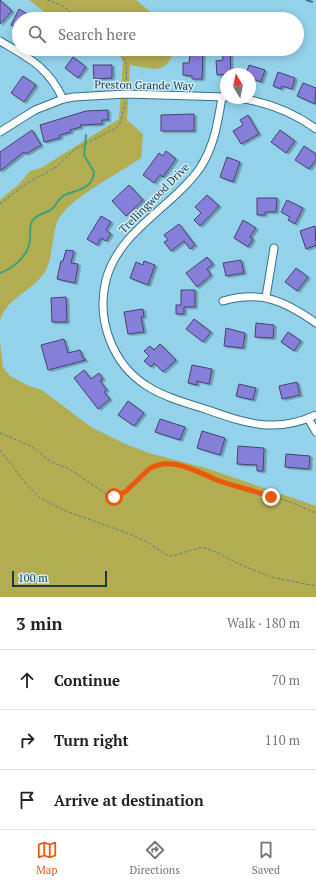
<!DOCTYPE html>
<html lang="en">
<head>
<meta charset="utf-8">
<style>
	:root { --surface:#fff; --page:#f6f6f6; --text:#222; --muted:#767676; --line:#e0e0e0; --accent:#ea580c }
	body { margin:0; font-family:"PT Serif",serif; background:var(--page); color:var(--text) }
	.compass { position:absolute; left:220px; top:68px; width:36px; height:36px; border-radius:50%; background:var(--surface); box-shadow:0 2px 10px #0003; rotate:350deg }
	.scale { position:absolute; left:12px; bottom:10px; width:95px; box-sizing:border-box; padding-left:4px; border:2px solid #1f3943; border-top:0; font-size:11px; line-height:14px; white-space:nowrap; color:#1f3943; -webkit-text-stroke:3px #cfedfa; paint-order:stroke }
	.stop { position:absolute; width:12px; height:12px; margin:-9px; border:3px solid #ea580c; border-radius:50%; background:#fff }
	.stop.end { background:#ea580c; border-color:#fff; box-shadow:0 1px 4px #0008 }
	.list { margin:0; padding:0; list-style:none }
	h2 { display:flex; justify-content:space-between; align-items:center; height:52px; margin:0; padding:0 16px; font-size:17px }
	h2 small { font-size:13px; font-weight:400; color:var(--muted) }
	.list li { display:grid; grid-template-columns:26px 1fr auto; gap:12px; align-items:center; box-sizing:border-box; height:60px; padding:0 16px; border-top:1px solid var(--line) }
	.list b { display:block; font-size:15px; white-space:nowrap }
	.list em { font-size:13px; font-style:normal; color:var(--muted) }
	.icon { flex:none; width:22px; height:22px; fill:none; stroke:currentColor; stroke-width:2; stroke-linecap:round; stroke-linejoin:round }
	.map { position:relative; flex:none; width:316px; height:597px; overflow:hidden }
	.search { position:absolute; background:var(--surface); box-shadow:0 2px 10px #0003; left:12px; right:12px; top:12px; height:44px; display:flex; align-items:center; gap:10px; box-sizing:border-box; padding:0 14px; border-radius:22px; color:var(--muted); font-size:15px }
	.sheet { height:232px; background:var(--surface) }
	nav { display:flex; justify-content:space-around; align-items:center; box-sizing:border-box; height:56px; border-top:1px solid var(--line); background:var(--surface); font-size:11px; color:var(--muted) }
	nav a { display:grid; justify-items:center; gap:2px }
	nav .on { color:var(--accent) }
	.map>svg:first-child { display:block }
	.green { fill:#b3ad52 }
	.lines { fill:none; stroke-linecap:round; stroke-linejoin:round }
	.stream { stroke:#3ea17c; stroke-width:2 }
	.building { fill:#867fda; stroke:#45426d; filter:url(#shadow) }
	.street-casing { stroke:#357289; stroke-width:9 }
	.path { stroke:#547e8f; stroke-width:1; stroke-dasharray:3 2; stroke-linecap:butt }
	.street { stroke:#fff; stroke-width:7 }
	.rail { stroke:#4a7180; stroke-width:2; stroke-dasharray:7 7; stroke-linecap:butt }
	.route { stroke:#ea580c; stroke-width:5 }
	.labels { text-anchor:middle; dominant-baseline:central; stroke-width:3; stroke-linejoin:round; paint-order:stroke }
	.street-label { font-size:11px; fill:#1f3943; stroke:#cfedfa }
</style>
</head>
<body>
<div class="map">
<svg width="316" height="597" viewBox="0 0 316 597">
	<defs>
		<filter id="shadow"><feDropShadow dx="2.5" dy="1.5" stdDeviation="0" flood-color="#0004"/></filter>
	</defs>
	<rect width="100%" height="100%" fill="#94d2eb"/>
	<g class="green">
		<path d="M29 0H136L159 19H54Z"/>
		<path d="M111 49H174C167 77 152 68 130 65L127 120 143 134 141 158C121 172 67 200 58 220 51 236 54 258 44 273 32 292 5 298 0 322V200L20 183 30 171 41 168 119 119 123 62 121 57Z"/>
		<path d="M0 342 3 367 10 376 29 386 42 390 91 427 123 443 149 453 206 468 316 506V597H0Z"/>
	</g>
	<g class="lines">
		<path class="stream" d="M0 273C14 268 30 254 30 238 31 230 28 224 35 218 40 213 48 213 53 208 57 204 58 199 63 196 76 189 92 191 94 172L84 155 86 135"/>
	</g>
	<g class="building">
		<path d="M0 0 12 11 0 24Z"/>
		<path d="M19 9 35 19H19V29L11 25Z"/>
		<path d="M194 51 203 52 202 79H192V76L183 75V63H189L190 55 194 56Z"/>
		<path d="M230 51 231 74 217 75 216 61 223 60 222 52Z"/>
		<path d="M73 57 86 67 78 78 65 68Z"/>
		<path d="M93 65H112V78L94 79Z"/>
		<path d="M249 65 265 70 261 82 250 78V74H246Z"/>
		<path d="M278 72 295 78 292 89 282 86 281 89 273 86Z"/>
		<path d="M23 76 36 85 24 102 11 93Z"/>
		<path d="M303 83 316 88 315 104 297 96Z"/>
		<path d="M108 110V120H102V124L80 125 81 127 70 130 71 132 60 135V138L44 142 40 125 86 111Z"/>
		<path d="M194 114V131H161V115Z"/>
		<path d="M248 115 259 134 241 144 233 131 243 125 240 120Z"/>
		<path d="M32 130 41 145 26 154 24 152 0 171V152Z"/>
		<path d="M280 130 295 141 286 153 271 142Z"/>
		<path d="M304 146 316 154V160L309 169 295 160Z"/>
		<path d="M166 151 176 159 163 177 160 175 154 183 143 175 159 153 163 156Z"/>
		<path d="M227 157 240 162 233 182 220 177Z"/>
		<path d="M129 185 143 200 126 216 112 201Z"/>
		<path d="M207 195 219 206 200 226 194 220 201 213 195 207Z"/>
		<path d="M257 198H277L276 212H265V215H257Z"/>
		<path d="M287 200 303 208 295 224 288 220 290 217 281 212Z"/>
		<path d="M101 216 111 222 106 230 111 234 106 241 101 238 97 245 87 239Z"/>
		<path d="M243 220 256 228 250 237 253 239 248 247 234 238Z"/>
		<path d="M179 224 195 245 190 249 184 241 171 251 164 242 168 240 164 235Z"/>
		<path d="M315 226 316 245 306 249 300 231Z"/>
		<path d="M66 250 74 251 71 263 78 264 75 283 57 279 61 261H63Z"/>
		<path d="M207 257 213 264 207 269 211 275 197 287 186 273Z"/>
		<path d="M241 260 244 273 226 276 223 263Z"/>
		<path d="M144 261 155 265 148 285 130 278 136 262 143 265Z"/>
		<path d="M296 268 308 277 297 291 285 282Z"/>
		<path d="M181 290H195V307H184V314H176V305H181Z"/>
		<path d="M66 297 67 322H52L51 298Z"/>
		<path d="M143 309 144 317H141L144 332 128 334 124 312Z"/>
		<path d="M194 319 211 332 203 342 186 329Z"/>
		<path d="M256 323 274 325 273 338 255 337Z"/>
		<path d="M226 328 245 333 243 348 224 346Z"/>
		<path d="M288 332 301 341 294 351 281 342Z"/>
		<path d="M64 339 68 353 80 350 83 358 86 360 48 370 41 345Z"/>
		<path d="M160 344 176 360 163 372 154 363 151 367 144 361 149 356 144 351 150 346 154 350Z"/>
		<path d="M192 365 212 369 209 384 197 381V385L188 383Z"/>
		<path d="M84 370 91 379 99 373 103 379 100 381 107 390 104 392 110 399 98 409 74 378Z"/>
		<path d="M297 382 300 395 282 399 279 386Z"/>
		<path d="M239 384 256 388 253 400 236 396Z"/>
		<path d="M128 401 144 413 134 426 118 415Z"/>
		<path d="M160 419 185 427 180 440 155 432Z"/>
		<path d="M202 431 225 438 220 455 197 448Z"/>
		<path d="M238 446 264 448 263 471H257V465L237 464Z"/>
		<path d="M286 454 310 456 309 469 285 467Z"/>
	</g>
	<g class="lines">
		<g class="street-casing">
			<g id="street">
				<path d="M0 41C29 58 48 67 63 99"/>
				<path d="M222 97C218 122 214 147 200 168 172 208 119 230 106 280 96 319 112 364 147 386 164 397 186 403 205 409 245 423 275 434 316 415"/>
				<path d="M238 98C266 102 293 112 316 129"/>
				<path d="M0 132 35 110 63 99 74 97 126 94 226 97"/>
				<path d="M266 297 274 248"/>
				<path d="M223 301C261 290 285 301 316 323"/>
				<path d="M308 418 316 432"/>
			</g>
		</g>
		<g class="path">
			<path d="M47 0 61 5 80 19"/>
			<path d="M118 49 126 62 127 88"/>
			<path d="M0 204 27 183 55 168 75 149 116 128 120 123 126 101"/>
			<path d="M0 433 31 446 50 461 69 469 109 496H120L125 493 144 473 154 466 169 464 200 471 218 480 288 501 316 513"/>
			<path d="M0 450 26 484 40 498 66 511 127 533 147 542 167 555 172 556 202 547 216 552 237 563 271 577 316 586"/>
		</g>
		<use href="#street" class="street"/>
		<path class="rail" d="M306 0 316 3"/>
	</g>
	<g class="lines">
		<path class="route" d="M114 497 125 492 149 469C171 455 197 472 217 480 235 487 254 490 271 497"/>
	</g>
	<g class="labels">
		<g class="street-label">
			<text transform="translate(144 85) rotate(1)">Preston Grande Way</text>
			<text transform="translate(154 198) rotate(-45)">Trellingwood Drive</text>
		</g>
	</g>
</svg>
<svg class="compass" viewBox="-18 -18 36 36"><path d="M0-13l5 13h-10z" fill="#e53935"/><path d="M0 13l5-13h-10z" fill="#767676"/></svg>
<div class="scale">100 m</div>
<div class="stop" style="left:114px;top:497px"></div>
<div class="stop end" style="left:271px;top:497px"></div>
<div class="search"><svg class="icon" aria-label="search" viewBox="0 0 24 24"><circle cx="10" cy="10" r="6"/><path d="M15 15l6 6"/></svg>Search here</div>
</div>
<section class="sheet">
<h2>3 min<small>Walk · 180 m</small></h2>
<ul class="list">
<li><svg class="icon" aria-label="ahead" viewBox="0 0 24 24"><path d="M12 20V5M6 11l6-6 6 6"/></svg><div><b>Continue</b></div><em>70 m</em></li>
<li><svg class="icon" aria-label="right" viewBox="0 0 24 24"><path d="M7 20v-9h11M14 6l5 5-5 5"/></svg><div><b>Turn right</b></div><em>110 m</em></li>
<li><svg class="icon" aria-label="arrive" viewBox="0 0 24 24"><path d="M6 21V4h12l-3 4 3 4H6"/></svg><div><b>Arrive at destination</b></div></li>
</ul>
</section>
<nav>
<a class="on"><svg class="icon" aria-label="map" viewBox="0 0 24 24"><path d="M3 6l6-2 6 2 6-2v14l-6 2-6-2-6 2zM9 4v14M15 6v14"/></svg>Map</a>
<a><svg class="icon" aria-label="directions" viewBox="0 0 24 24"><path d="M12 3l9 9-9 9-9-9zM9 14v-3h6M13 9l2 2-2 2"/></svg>Directions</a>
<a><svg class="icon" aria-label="saved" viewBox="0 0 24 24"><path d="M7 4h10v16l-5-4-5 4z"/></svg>Saved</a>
</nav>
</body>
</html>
